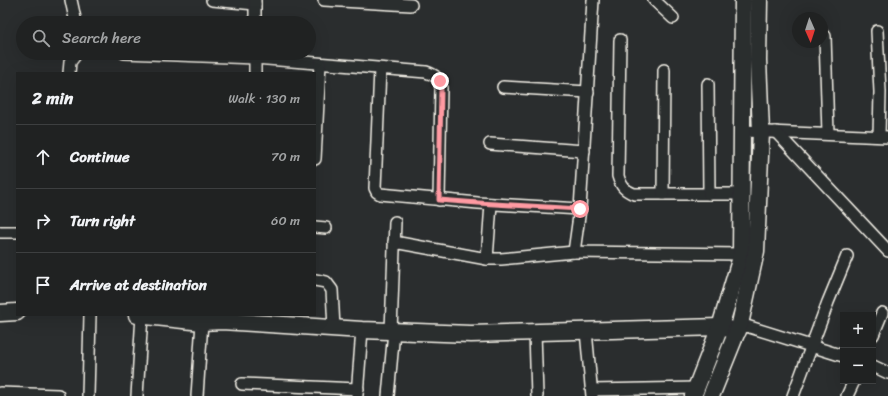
<!DOCTYPE html>
<html lang="en">
<head>
<meta charset="utf-8">
<style>
	:root { --surface:#202222; --page:#2d2f2f; --text:#f1f3f6; --muted:#a2a4a5; --line:#3d3f40 }
	body { margin:0; font-family:Sriracha,sans-serif; background:var(--page); color:var(--text) }
	.controls { position:absolute; right:12px; bottom:12px; display:grid; overflow:hidden; border-radius:0px; box-shadow:0 4px 16px #0002 }
	.controls button { width:36px; height:36px; display:grid; place-items:center; padding:0; border:0; border-bottom:1px solid var(--line); background:var(--surface); color:var(--text); font:20px sans-serif }
	.compass { position:absolute; left:792px; top:12px; width:36px; height:36px; border-radius:50%; background:var(--surface); box-shadow:0 4px 16px #0002; rotate:177deg }
	.stop { position:absolute; width:12px; height:12px; margin:-9px; border:3px solid #ff9aa2; border-radius:50%; background:#fff }
	.stop.end { background:#ff9aa2; border-color:#fff; box-shadow:0 1px 4px #0008 }
	.list { margin:0; padding:0; list-style:none }
	h2 { display:flex; justify-content:space-between; align-items:center; height:52px; margin:0; padding:0 16px; font-size:17px }
	h2 small { font-size:13px; font-weight:400; color:var(--muted) }
	.list li { display:grid; grid-template-columns:26px 1fr auto; gap:12px; align-items:center; box-sizing:border-box; height:64px; padding:0 16px; border-top:1px solid var(--line) }
	.list b { display:block; font-size:15px; white-space:nowrap }
	.list em { font-size:13px; font-style:normal; color:var(--muted) }
	.icon { flex:none; width:22px; height:22px; fill:none; stroke:currentColor; stroke-width:2; stroke-linecap:round; stroke-linejoin:round }
	.map { position:relative; flex:none; width:888px; height:396px; overflow:hidden }
	.search { position:absolute; background:var(--surface); box-shadow:0 4px 16px #0002; left:16px; top:16px; width:300px; height:44px; display:flex; align-items:center; gap:10px; box-sizing:border-box; padding:0 14px; border-radius:22px; color:var(--muted); font-size:15px }
	.panel { position:absolute; background:var(--surface); box-shadow:0 4px 16px #0002; left:16px; top:72px; width:300px; height:244px; border-radius:0px }
	.map>svg:first-child { display:block }
	.lines { fill:none; stroke-linecap:round; stroke-linejoin:round }
	.street-casing { stroke:#f4f1e8; stroke-width:14 }
	.secondary-casing { stroke:#f4f1e8; stroke-width:19 }
	.street { stroke:#2a2d2e; stroke-width:11 }
	.secondary { stroke:#2a2d2e; stroke-width:16 }
	.route { stroke:#ff9aa2; stroke-width:5 }
</style>
</head>
<body>
<div class="map">
<svg width="888" height="396" viewBox="0 0 888 396">
	<rect width="100%" height="100%" fill="#2a2d2e"/>
	<filter id="ink" filterUnits="userSpaceOnUse"><feTurbulence type="fractalNoise" baseFrequency=".025" numOctaves="2"/><feDisplacementMap in="SourceGraphic" scale="8" xChannelSelector="R" yChannelSelector="G"/><feConvolveMatrix kernelMatrix="1 2 1 2 8 2 1 2 1" color-interpolation-filters="sRGB"/></filter>
	<g filter="url(#ink)">
		<g class="lines">
			<g class="street-casing">
				<g id="street">
					<path d="M71 0 76 23"/>
					<path d="M212 0 255 4"/>
					<path d="M255 0V23"/>
					<path d="M324 0 411 5"/>
					<path d="M654 0 673 18"/>
					<path d="M877 31 880 92 879 136"/>
					<path d="M825 36 828 134"/>
					<path d="M620 40 618 176C621 186 624 190 634 194H742"/>
					<path d="M124 53 255 58 426 72C435 75 439 78 441 88L439 200"/>
					<path d="M380 69 375 188 377 192 380 194 478 203 580 209 574 252 741 254"/>
					<path d="M69 73 70 62 77 53"/>
					<path d="M255 73V53"/>
					<path d="M708 84 709 194"/>
					<path d="M503 87 588 92"/>
					<path d="M742 131 888 137"/>
					<path d="M776 132 888 251"/>
					<path d="M490 144 584 151"/>
					<path d="M315 159 320 64"/>
					<path d="M663 194 664 70"/>
					<path d="M580 209 593 0"/>
					<path d="M315 227 326 228"/>
					<path d="M0 232H17"/>
					<path d="M394 242 487 259H501L574 252"/>
					<path d="M487 259 491 204"/>
					<path d="M315 280 326 282 332 290 334 328"/>
					<path d="M740 324 843 356"/>
					<path d="M391 331 395 222"/>
					<path d="M586 331 592 396"/>
					<path d="M535 332 537 396"/>
					<path d="M873 335 882 313"/>
					<path d="M873 366 888 373"/>
					<path d="M242 384 358 389"/>
					<path d="M592 390 697 388"/>
					<path d="M0 393 58 395"/>
					<path d="M357 395 362 330"/>
					<path d="M88 396 90 315"/>
					<path d="M137 396 142 315"/>
					<path d="M197 396 202 322"/>
					<path d="M388 396 394 331"/>
					<path d="M793 396 828 302 847 256"/>
					<path d="M847 396 854 381"/>
				</g>
			</g>
			<g class="secondary-casing">
				<g id="secondary">
					<path d="M0 313 17 312"/>
					<path d="M137 315 202 322 222 321 362 330 471 334 720 327 738 331"/>
					<path d="M693 396 720 327 741 257 743 0"/>
					<path d="M711 396 740 324 756 251 761 132 758 60 759 0"/>
				</g>
			</g>
			<use href="#street" class="street"/>
			<use href="#secondary" class="secondary"/>
		</g>
	</g>
	<g class="lines" filter="url(#ink)">
		<path class="route" d="M440 81 441 88 439 200 478 203 580 209"/>
	</g>
</svg>
<div class="controls">
<button>+</button>
<button>−</button>
</div>
<svg class="compass" viewBox="-18 -18 36 36"><path d="M0-13l5 13h-10z" fill="#e53935"/><path d="M0 13l5-13h-10z" fill="#a2a4a5"/></svg>
<div class="stop" style="left:580px;top:209px"></div>
<div class="stop end" style="left:440px;top:81px"></div>
<div class="search"><svg class="icon" aria-label="search" viewBox="0 0 24 24"><circle cx="10" cy="10" r="6"/><path d="M15 15l6 6"/></svg>Search here</div>
<section class="panel">
<h2>2 min<small>Walk · 130 m</small></h2>
<ul class="list">
<li><svg class="icon" aria-label="ahead" viewBox="0 0 24 24"><path d="M12 20V5M6 11l6-6 6 6"/></svg><div><b>Continue</b></div><em>70 m</em></li>
<li><svg class="icon" aria-label="right" viewBox="0 0 24 24"><path d="M7 20v-9h11M14 6l5 5-5 5"/></svg><div><b>Turn right</b></div><em>60 m</em></li>
<li><svg class="icon" aria-label="arrive" viewBox="0 0 24 24"><path d="M6 21V4h12l-3 4 3 4H6"/></svg><div><b>Arrive at destination</b></div></li>
</ul>
</section>
</div>
</body>
</html>
